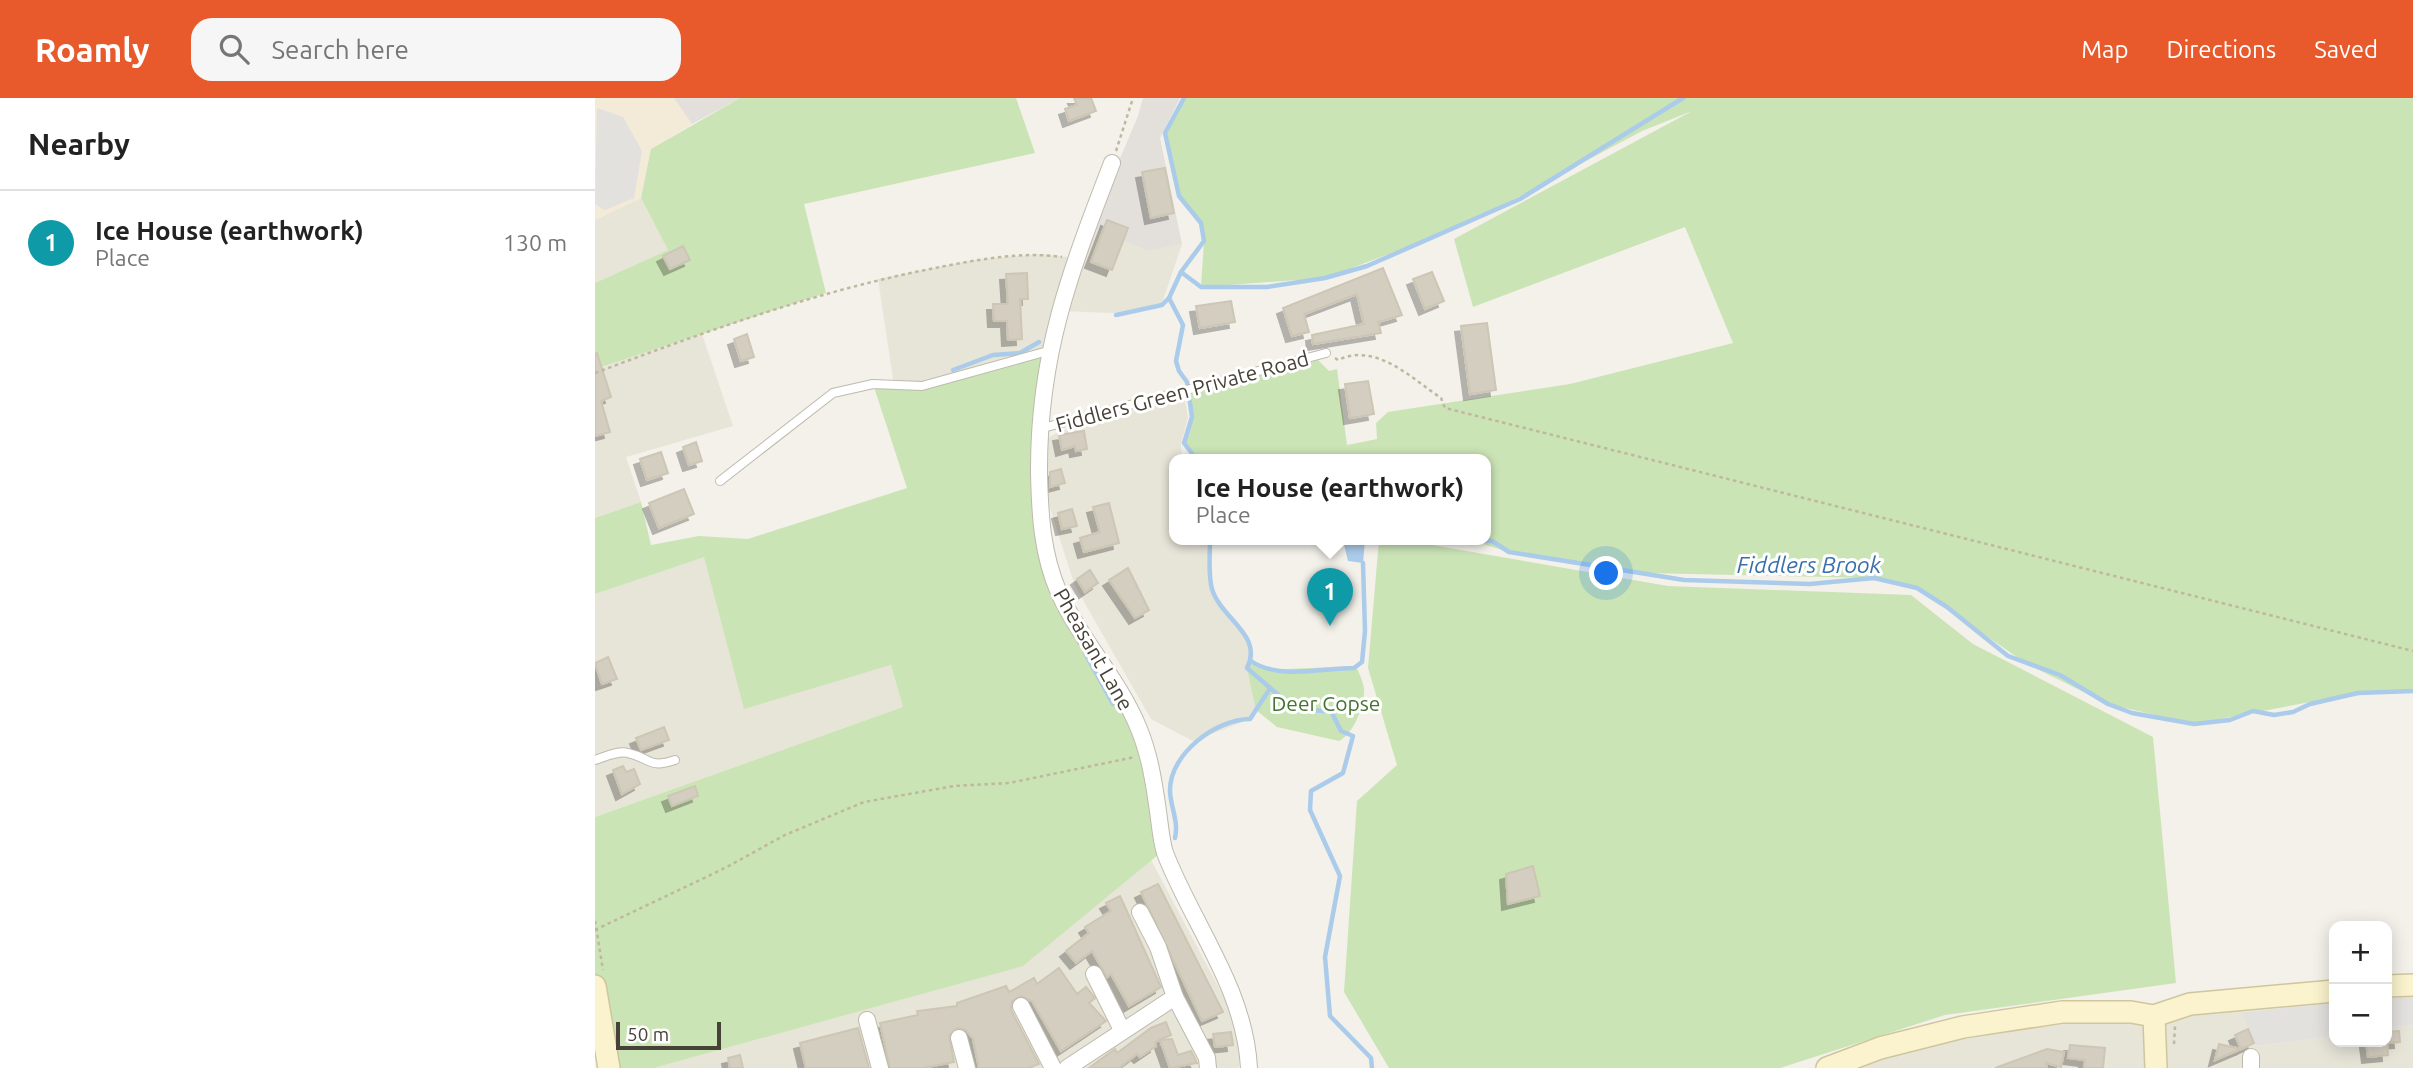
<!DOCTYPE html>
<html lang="en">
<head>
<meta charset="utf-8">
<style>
	:root { --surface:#fff; --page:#f6f6f6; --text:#222; --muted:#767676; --line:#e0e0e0; --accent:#e85a2c }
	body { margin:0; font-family:Ubuntu,sans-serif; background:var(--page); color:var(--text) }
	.controls { position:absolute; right:21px; bottom:21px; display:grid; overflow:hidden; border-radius:14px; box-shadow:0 4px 18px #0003 }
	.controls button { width:63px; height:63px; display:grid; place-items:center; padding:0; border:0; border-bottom:2px solid var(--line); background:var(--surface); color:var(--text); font:35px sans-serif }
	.scale { position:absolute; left:21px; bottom:18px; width:105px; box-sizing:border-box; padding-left:7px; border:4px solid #474238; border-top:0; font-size:19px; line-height:24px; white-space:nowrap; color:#474238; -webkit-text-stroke:5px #fff; paint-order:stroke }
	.you { position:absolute; left:1012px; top:476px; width:24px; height:24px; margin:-18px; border:5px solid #fff; border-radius:50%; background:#1a73e8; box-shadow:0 0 0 10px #1a73e833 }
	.badge { display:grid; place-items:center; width:46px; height:46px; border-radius:50%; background:var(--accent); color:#fff; font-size:23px; font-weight:700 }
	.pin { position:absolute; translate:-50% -58px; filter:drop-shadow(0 2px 4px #0008) }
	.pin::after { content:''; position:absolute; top:37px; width:24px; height:21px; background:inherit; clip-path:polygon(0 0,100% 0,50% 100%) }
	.popup { position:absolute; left:574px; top:356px; width:322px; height:91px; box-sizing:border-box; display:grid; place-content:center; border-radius:14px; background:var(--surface); filter:drop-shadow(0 2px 5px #0005); font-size:23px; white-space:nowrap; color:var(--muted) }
	.popup b { font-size:26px; color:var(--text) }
	.popup::after { content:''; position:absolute; left:50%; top:100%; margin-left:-14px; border:14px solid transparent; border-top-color:var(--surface) }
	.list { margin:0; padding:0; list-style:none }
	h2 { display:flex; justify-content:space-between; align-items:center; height:91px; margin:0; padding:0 28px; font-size:30px }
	h2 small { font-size:23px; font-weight:400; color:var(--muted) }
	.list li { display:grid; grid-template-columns:46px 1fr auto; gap:21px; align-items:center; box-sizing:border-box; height:105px; padding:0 28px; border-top:2px solid var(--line) }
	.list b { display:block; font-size:26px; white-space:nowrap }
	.list p { margin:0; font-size:23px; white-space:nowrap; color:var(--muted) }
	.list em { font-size:23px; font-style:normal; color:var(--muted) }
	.icon { flex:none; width:38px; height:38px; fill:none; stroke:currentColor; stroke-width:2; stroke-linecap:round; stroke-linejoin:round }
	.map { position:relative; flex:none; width:1818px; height:970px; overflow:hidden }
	header { display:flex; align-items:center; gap:42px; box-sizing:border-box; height:98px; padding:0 35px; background:var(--accent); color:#fff }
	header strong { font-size:33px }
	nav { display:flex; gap:38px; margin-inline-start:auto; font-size:24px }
	.search { width:490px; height:63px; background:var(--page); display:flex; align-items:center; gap:18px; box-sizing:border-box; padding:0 24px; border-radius:21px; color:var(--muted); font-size:26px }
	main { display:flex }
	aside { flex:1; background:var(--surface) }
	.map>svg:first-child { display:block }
	.residential { fill:#e7e4d8 }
	.commercial { fill:#f3ead7 }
	.industrial { fill:#e3e0db }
	.green { fill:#cbe4b6 }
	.parking { fill:#e2e1de }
	.water { fill:#abcbea }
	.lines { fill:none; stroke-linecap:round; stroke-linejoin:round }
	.stream { stroke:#abcbea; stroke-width:4.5 }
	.building { fill:#d4cec0; stroke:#cec6b4; stroke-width:2; filter:url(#shadow) }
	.lane-casing { stroke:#bebaad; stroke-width:10 }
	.street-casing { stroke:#bebaad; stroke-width:18 }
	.secondary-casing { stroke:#cfc69d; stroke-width:24 }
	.path { stroke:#bfb79f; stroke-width:2.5; stroke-dasharray:3.5 3.5; stroke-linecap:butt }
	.lane { stroke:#fff; stroke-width:8 }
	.street { stroke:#fff; stroke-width:16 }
	.secondary { stroke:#faf3cd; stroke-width:21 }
	.labels { text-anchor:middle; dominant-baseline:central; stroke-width:6; stroke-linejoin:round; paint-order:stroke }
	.street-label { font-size:21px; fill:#474238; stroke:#fff }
	.park-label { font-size:21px; fill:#437430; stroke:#fff }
	.water-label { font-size:23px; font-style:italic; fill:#3a70aa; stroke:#fff }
</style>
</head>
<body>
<header>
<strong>Roamly</strong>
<div class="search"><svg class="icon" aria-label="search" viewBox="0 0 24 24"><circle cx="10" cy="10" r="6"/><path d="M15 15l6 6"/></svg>Search here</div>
<nav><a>Map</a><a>Directions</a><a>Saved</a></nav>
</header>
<main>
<aside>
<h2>Nearby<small></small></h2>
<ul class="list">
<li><span class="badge" style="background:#0f9aa8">1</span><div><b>Ice House (earthwork)</b><p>Place</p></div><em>130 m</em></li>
</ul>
</aside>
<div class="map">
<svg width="1818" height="970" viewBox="0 0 1818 970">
	<defs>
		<filter id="shadow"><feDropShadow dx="-6" dy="6" stdDeviation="0" flood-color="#0004"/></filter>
	</defs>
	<rect width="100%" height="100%" fill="#f3f1ea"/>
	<g class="residential">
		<path d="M46 100 73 152 0 185V122Z"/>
		<path d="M496 129 554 153 587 146 567 205 519 215 467 213Z"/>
		<path d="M446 156 481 160 453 253 327 288 299 287 283 181 379 162Z"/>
		<path d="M107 236 138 328 31 359 46 404 0 420V271Z"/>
		<path d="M589 297 593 320 586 345 587 362H579V442H615L617 492 654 542 658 558 653 571 674 592 655 621 598 643 556 621 480 488 451 398V341L463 334Z"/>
		<path d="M109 458 149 610 296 567 308 609 0 719V496Z"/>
		<path d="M556 762 633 907 646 944 644 970H59L427 868Z"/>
		<path d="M1640 901 1662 948 1739 938V944H1792V930L1818 927V970H1232L1285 950 1506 913Z"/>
	</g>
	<path class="commercial" d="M0 0H79L97 26 56 51 46 100 0 122Z"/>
	<g class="industrial">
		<path d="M79 0H145L97 26Z"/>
		<path d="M548 0H585L565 40 587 146 554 153 496 129 543 18Z"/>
	</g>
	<g class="green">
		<path d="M145 0H421L440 55 209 106 231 195 0 271V185L73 152 46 100 56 51Z"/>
		<path d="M588 0H1818V594L1763 595 1599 626 1513 606 1432 566 1322 490 1279 480 1051 475 914 454 875 442H891V362H602L589 345 597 319 594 297 723 262 734 273 742 271 752 347 782 341 781 325 793 314 975 286 1138 245 1090 129 878 209 859 141 1097 13 1047 33 871 127 730 180 606 189 609 143 606 126 584 98 570 35Z"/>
		<path d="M453 253 451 456 543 628 569 752 428 868 59 970H14L0 888V719L308 609 296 567 149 611 109 459 0 496V420L46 404 56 447 104 438 153 441 312 390 278 286 327 288Z"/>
		<path d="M784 442H808L1073 488 1316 497 1378 546 1558 639 1581 885 1350 917 1185 970H794L749 894 762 703 802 667 773 570Z"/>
		<path d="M656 563 672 572 761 568C764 575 768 583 769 591 770 606 759 636 744 643L682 629 661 612 652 570Z"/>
	</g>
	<g class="parking">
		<path d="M2 10 28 19 47 53 39 100 10 112 0 106Z"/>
		<path d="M1818 899V927L1792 930V900Z"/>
		<path d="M1739 905V938L1661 948 1646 914Z"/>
	</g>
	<path class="water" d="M748 442H770L768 465 753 463Z"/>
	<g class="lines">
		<g class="stream">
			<path d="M589 0 570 35 584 98 606 125 609 143 586 174 574 200 588 227 581 263 584 273 592 284 597 319 589 345 602 362"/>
			<path d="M586 174 606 189H672L730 180 772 168 925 101 1088 0"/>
			<path d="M521 217 567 207 574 200"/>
			<path d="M358 272 398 257 425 255 444 244"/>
			<path d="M615 442C615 457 613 477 617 491 626 521 669 537 652 570L701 612 736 613 746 633 758 638 748 675 716 693 715 712 745 778 730 859 735 918 776 960 777 970"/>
			<path d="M867 442 897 443 914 454 1089 482 1215 486 1279 480 1322 490 1352 509 1413 558 1465 577 1513 606 1537 615 1599 626 1635 622 1658 613 1679 617 1698 614 1715 606 1763 595 1818 593"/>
			<path d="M490 555 518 606"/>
			<path d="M656 563C683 582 728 570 759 570L767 564 770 533 768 465"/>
			<path d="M580 740C584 722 575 709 575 692 575 655 622 621 655 621L674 592"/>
		</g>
	</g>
	<g class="building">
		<path d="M479 0H496L501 13 474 23 470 11 482 7Z"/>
		<path d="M570 70 579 115 556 120 547 74Z"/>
		<path d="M512 122 533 130 517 172 496 164Z"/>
		<path d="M88 148 95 162 75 171 68 158Z"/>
		<path d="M788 170 807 217 783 224 786 235 718 246 717 237 769 226 762 196 709 216 714 234 697 238 688 210Z"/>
		<path d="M837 174 849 203 830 211 818 181Z"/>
		<path d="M432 175 433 201H425L427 241 413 242 412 223H399L398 206H413L411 176Z"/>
		<path d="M636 203 640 224 605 230 601 208Z"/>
		<path d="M892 225 901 292 875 296 866 228Z"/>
		<path d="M152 236 159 259 146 263 139 241Z"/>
		<path d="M2 255 16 299 6 303 15 334 0 338V256Z"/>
		<path d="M773 283 779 316 755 320 750 286Z"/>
		<path d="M489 333 492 351 481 353 480 348 467 352 464 337Z"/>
		<path d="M101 344 107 363 94 367 88 349Z"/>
		<path d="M66 354 73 375 52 382 45 361Z"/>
		<path d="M466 371 470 385 455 389V374Z"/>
		<path d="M89 391 99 416 64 430 54 405Z"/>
		<path d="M514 405 524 445 489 454 485 440 505 434 498 409Z"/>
		<path d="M477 411 482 428 467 431 463 415Z"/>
		<path d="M533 470 554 512 540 520 514 482Z"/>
		<path d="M495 472 503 485 490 494 482 481Z"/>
		<path d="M13 559 22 581 7 586 0 565Z"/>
		<path d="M69 629 74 642 46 652 41 640Z"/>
		<path d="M28 668 31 674 39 671 45 686 27 696 18 672Z"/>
		<path d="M100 688 103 698 77 708 73 698Z"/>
		<path d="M938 768 945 798 913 806 911 776Z"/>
		<path d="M563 786 628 914 607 923 546 794Z"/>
		<path d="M525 798 566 889 534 908 516 876 512 879 497 853 481 865 471 853 494 835 490 829 516 813 511 805Z"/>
		<path d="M464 870 482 896 491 889 500 900 494 905 511 923 466 953 437 903 426 898 417 903 416 912 444 966 433 970H384L378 941 371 932 362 930 354 938 359 964 327 970H295L285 925 323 917 322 913 362 908V905L411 888 414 894 439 880 442 886Z"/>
		<path d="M571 924 576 937 560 944 561 948 545 959 542 956 524 970H494L520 951 522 955 556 930Z"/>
		<path d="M263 930 274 970H211L205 945Z"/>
		<path d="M1653 931 1659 945 1646 951 1640 937Z"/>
		<path d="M1804 933 1805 944 1792 945V934Z"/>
		<path d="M636 934 638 947 620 949 618 936Z"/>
		<path d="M577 941 583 957 596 953 602 965 575 970 565 942Z"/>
		<path d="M1771 944H1792L1793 957 1773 959Z"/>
		<path d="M1624 946 1646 951 1620 962Z"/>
		<path d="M1475 947 1510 950 1508 970H1489L1490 962 1473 960Z"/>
		<path d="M1452 951 1469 954 1466 969 1451 965 1452 970H1400Z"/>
		<path d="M145 957 148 970H135L133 960Z"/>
	</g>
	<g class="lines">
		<g class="lane-casing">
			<g id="lane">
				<path d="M444 331 731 255"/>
				<path d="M125 383 238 295 278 286 327 288 453 253"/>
				<path d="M0 662C10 659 23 652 33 655 56 660 53 671 80 662"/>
			</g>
		</g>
		<g class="street-casing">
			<g id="street">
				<path d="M517 65C475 174 443 257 444 376 445 417 447 456 464 495 486 543 525 583 544 631 555 658 559 685 563 713 565 727 566 742 570 755 598 827 650 891 654 970"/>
				<path d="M545 814 563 849 580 899 612 960 613 970"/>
				<path d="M499 876 527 932"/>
				<path d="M426 908 458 970"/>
				<path d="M272 922 285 970"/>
				<path d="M364 940 372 970"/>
				<path d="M1656 959V970"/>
				<path d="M472 970 580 899"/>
			</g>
		</g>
		<g class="secondary-casing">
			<g id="secondary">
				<path d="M0 888 14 970"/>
				<path d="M1792 888 1818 887"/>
				<path d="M1559 918 1561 970"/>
				<path d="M1232 970 1285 950 1368 929 1467 914H1536L1559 918 1595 906 1739 893"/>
			</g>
		</g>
		<g class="path">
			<path d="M521 53 538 0"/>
			<path d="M740 260 743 262C781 244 816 280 846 300L850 310 1818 553"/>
			<path d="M0 275C112 233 222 193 340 170 381 162 425 153 467 159"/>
			<path d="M0 823 8 872"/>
			<path d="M0 832 130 770 190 737 269 704 359 688 414 685 540 659"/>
			<path d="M1579 946 1580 928"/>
		</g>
		<use href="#lane" class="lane"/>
		<use href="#street" class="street"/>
		<use href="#secondary" class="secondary"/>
	</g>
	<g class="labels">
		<g class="street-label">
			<text transform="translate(587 293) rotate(-15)">Fiddlers Green Private Road</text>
			<text transform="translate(499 551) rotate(60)">Pheasant Lane</text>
		</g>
		<g class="park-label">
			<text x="731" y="605">Deer Copse</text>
		</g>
		<g class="water-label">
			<text x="1214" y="466">Fiddlers Brook</text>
		</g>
	</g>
</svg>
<div class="controls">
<button>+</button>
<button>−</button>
</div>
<div class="scale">50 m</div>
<div class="you"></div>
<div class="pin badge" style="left:735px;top:528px;background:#0f9aa8">1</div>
<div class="popup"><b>Ice House (earthwork)</b>Place</div>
</div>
</main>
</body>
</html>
